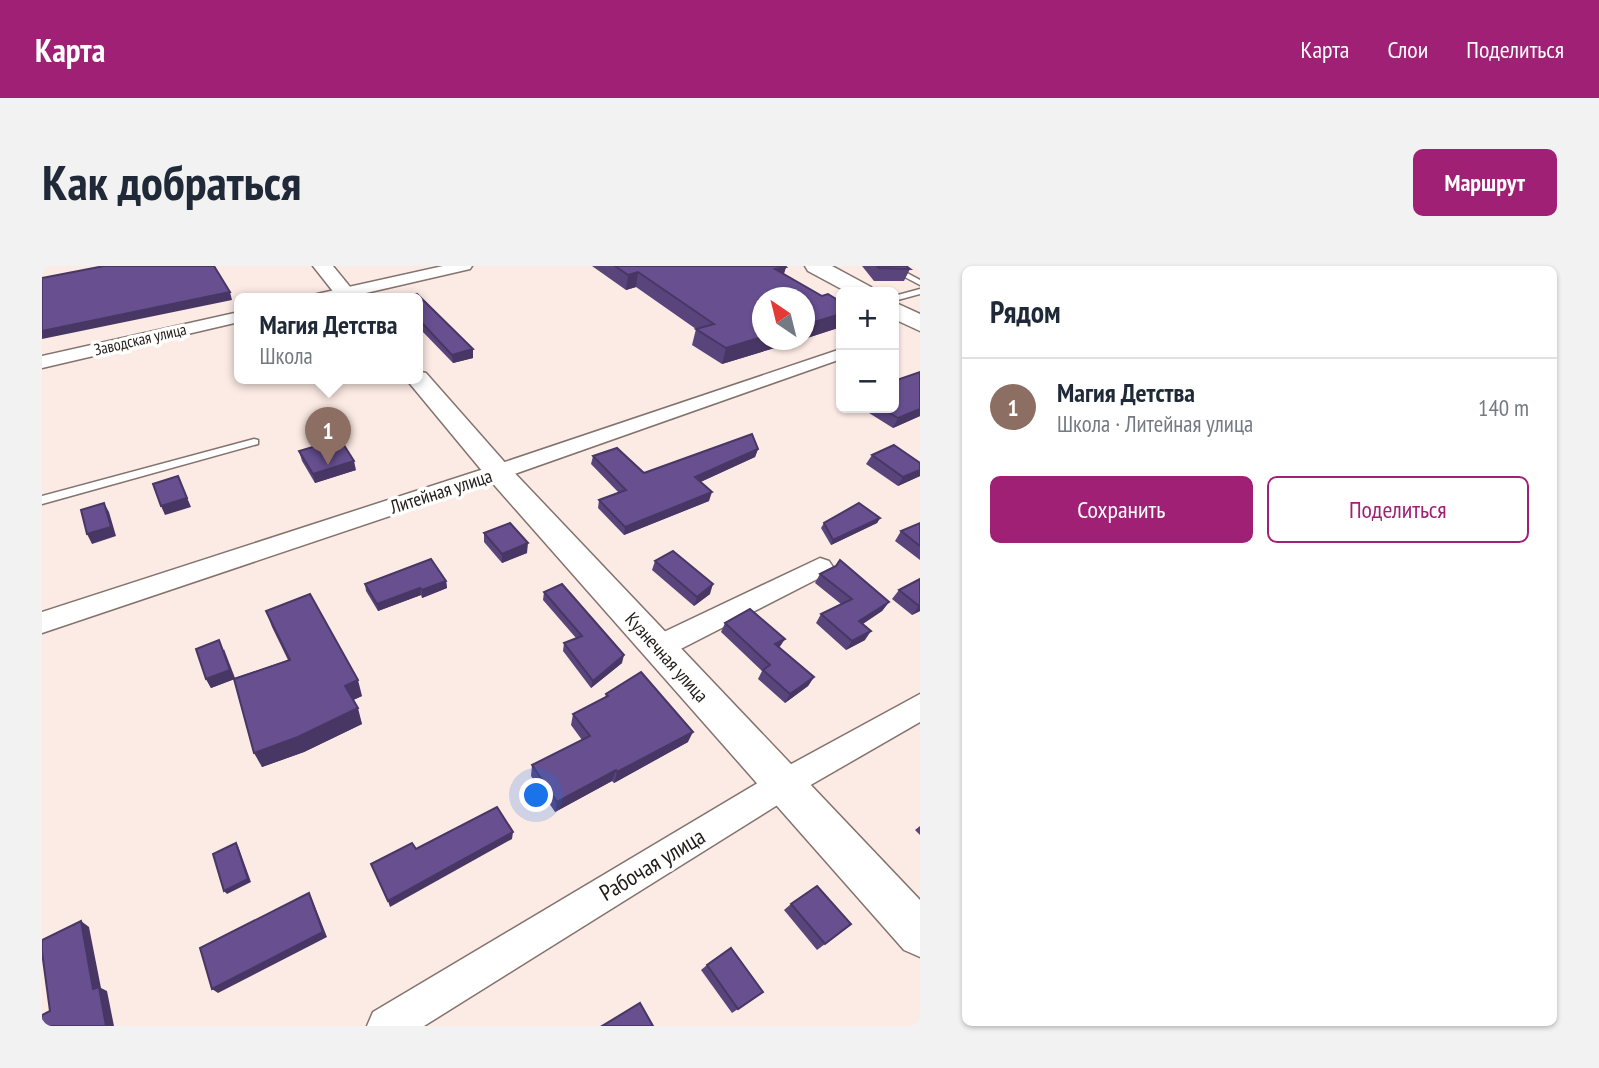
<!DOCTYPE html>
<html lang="ru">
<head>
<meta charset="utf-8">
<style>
	:root { --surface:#fff; --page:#f2f2f3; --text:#1f2937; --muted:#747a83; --line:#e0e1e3; --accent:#9f2074 }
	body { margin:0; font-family:"PT Sans Narrow",sans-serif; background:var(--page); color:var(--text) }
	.controls { position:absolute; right:21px; top:21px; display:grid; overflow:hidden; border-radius:10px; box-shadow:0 2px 5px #0004 }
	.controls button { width:63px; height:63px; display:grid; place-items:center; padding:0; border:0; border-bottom:2px solid var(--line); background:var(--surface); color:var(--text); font:35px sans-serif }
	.compass { position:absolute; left:710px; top:21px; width:63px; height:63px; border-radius:50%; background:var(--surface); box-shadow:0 2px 5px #0004; rotate:325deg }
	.you { position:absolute; left:495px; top:530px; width:24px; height:24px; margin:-18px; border:5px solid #fff; border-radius:50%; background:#1a73e8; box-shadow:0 0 0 10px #1a73e833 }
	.badge { display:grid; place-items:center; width:46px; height:46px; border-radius:50%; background:var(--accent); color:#fff; font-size:23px; font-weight:700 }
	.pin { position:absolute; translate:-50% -58px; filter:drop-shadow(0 2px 4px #0008) }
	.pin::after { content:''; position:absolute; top:37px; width:24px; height:21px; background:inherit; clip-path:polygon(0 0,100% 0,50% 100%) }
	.popup { position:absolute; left:192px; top:27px; width:189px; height:91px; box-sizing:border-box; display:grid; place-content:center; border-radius:10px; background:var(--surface); filter:drop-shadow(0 2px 5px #0005); font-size:23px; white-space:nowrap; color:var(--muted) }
	.popup b { font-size:26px; color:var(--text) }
	.popup::after { content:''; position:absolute; left:50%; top:100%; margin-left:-14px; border:14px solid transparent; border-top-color:var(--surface) }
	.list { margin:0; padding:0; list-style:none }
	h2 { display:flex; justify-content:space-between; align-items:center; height:91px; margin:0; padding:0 28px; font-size:30px }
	h2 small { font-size:23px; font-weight:400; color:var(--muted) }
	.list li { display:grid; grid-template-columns:46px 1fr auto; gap:21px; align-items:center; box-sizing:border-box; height:98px; padding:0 28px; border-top:2px solid var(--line) }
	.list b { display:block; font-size:26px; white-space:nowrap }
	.list p { margin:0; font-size:23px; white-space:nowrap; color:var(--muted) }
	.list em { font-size:23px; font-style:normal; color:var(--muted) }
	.actions { display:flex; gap:14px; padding:21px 28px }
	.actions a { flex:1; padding:16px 0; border:2px solid var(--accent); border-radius:10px; text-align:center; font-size:24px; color:var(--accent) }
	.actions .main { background:var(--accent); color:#fff }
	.map { position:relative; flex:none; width:878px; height:760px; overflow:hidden; border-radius:10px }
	header { display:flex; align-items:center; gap:42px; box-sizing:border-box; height:98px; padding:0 35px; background:var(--accent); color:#fff }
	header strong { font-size:33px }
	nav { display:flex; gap:38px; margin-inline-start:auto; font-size:24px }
	.intro { display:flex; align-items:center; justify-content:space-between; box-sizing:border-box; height:168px; padding:0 42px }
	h1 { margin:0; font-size:49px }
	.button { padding:18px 32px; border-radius:10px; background:var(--accent); color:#fff; font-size:24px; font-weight:700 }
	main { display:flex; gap:42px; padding:0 42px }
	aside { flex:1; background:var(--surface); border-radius:10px; box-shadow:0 2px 5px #0004 }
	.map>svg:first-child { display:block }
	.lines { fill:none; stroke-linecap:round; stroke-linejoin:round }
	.service-casing { stroke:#83736e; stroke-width:3 }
	.minor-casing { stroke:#83736e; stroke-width:3 }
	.tertiary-casing { stroke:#83736e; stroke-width:3 }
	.primary-casing { stroke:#83736e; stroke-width:3 }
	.service { fill:#fff; fill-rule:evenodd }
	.minor { fill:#fff; fill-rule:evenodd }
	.tertiary { fill:#fff; fill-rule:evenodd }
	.primary { fill:#fff; fill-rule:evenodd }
	.wall { fill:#59447c }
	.shaded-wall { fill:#483765 }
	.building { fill:#674f90; stroke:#483765; stroke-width:2 }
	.labels { text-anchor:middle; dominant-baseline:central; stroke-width:7; stroke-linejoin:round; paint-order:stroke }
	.far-street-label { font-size:16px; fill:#211b18; stroke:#fff }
	.street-label { font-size:19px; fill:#211b18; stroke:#fff }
	.near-street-label { font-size:23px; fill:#211b18; stroke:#fff }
</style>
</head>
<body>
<header>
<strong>Карта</strong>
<nav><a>Карта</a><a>Слои</a><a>Поделиться</a></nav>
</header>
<div class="intro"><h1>Как добраться</h1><a class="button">Маршрут</a></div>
<main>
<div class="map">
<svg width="878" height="760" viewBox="0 0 878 760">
	<rect width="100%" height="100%" fill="#fceae4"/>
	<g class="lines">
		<g class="service-casing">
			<g id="service">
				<path d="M842 0H852L878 14V19Z"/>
				<path d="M878 23V28L852 35V30Z"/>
				<path d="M212 173 216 174V178L0 238V230Z"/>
			</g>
		</g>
		<g class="minor-casing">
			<g id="minor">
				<path d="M401 0H430L428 3 298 33H267L275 28Z"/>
				<path d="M197 46V56L0 102V90Z"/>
				<path d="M799 83V93L464 211 0 367V346L448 201Z"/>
				<path d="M778 292 787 295 791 301 787 307 627 389 617 392 607 389 603 381 607 373Z"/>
				<path d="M878 428V456L753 528 382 760H325L331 746 731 508Z"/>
			</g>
		</g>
		<g class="tertiary-casing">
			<g id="tertiary">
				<path d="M271 0H291L318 33H297Z"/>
				<path d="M375 105 384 107 466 200 878 634V691L862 684 446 212 364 113H375Z"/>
			</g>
		</g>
		<g class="primary-casing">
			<g id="primary">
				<path d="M763 0H790L829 21 832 26H805L766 5Z"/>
				<path d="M852 36 878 48V65L852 53Z"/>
			</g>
		</g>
		<use href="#service" class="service"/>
		<use href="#minor" class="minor"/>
		<use href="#tertiary" class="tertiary"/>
		<use href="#primary" class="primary"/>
	</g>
	<g class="wall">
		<path d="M550 0H743L744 1 742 8 780 30 799 36V61L762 73V32L720 74H759L680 98 650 79 654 63 594 21 584 24Z"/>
		<path d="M820 0H864L868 3 862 15H832Z"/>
		<path d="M375 33 431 92 411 97 380 65 378 66 375 64Z"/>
		<path d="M819 142H852L878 150 851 162Z"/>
		<path d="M716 183 713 191 658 216 667 235 582 269 556 242 557 234 577 227 549 198 551 190 602 207Z"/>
		<path d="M257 185 314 204 273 217 260 195Z"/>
		<path d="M830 189 878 197V210L856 220 824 198Z"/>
		<path d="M838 252 835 257 789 279 779 262 782 257Z"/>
		<path d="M878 257V294L853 275 859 265Z"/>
		<path d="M442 267 485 287 460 297 442 276Z"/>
		<path d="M613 295 668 328 652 340 610 304Z"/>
		<path d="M778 308 847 336 840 345 821 358 823 374 804 384 774 357 779 348 799 338 773 317Z"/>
		<path d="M878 313V345L870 349 850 333 857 324Z"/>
		<path d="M404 315 405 322 380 332 379 329 336 345 324 325 323 318Z"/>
		<path d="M502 326 580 397 549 422 521 385 522 377 534 372 501 334Z"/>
		<path d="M224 345 320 430 311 434 320 458 262 486 220 501 192 413 169 422 164 413 182 383 193 412 246 394 230 361Z"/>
		<path d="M683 357 737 382 772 411 766 420 743 437 716 413 720 405 679 366Z"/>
		<path d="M564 428 646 476 572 517 570 515 513 546 489 510 490 499 540 474 529 459 531 448 563 432Z"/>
		<path d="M878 560V569L873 564Z"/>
		<path d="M749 638 783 678 775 684 742 644Z"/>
		<path d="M665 699 721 726 690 747 659 704Z"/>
	</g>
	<g class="shaded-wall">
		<path d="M744 1 739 15 733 3Z"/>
		<path d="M596 6 594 21 584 24 586 9Z"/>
		<path d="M188 26 190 34 0 73V65Z"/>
		<path d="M799 48V61L762 73V59Z"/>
		<path d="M380 57V65L378 66 377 58Z"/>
		<path d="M720 71V74H759L680 98 684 82Z"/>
		<path d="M431 83V92L411 97 410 89Z"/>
		<path d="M878 143V150L851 162 856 152Z"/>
		<path d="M716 183 713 191 650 220 653 211Z"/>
		<path d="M312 195 314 204 273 217 271 208Z"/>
		<path d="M878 204V210L856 220 861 211Z"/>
		<path d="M136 210 149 241 123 249 119 240Z"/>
		<path d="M670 226 667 235 582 269 583 261Z"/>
		<path d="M62 237 67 246 74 270 50 278 45 268Z"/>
		<path d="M838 252 835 257 789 279 791 274Z"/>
		<path d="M486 277 485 287 460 297V288Z"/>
		<path d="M404 315 405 322 380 332V324Z"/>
		<path d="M671 318 668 328 652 340 655 331Z"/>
		<path d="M378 322 379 329 336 345 335 338Z"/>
		<path d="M847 336 840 345 811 364 817 355Z"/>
		<path d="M878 340V345L870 349 877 340Z"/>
		<path d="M829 365 823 374 804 384 810 375Z"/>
		<path d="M743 373 737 382 733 378Z"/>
		<path d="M177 374 193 413 169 422 164 413Z"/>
		<path d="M582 389 580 397 549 422 551 415Z"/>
		<path d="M772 411 766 420 743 437 748 428Z"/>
		<path d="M316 414 320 430 307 436 303 420Z"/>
		<path d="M316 442 320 458 262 486 220 501 212 487Z"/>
		<path d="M651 466 646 476 572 517 575 506Z"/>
		<path d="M574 504 570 515 513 546 515 536Z"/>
		<path d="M471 566 470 573 348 641 346 635Z"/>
		<path d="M194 577 196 580 209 616 185 628 182 625Z"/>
		<path d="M267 627 270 633 285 671 176 727 170 723Z"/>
		<path d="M39 655 47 661 59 722 65 725 72 760H64L51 723Z"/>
	</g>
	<g class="building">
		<path d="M62 0H172L188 26 0 65V12Z"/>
		<path d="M573 0H743L744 1 733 3 780 30 786 28 799 36V48L762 59V32H720V71L684 82 654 63 672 58 596 6 586 9Z"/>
		<path d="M835 0H864L868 3 837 2Z"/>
		<path d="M375 28 431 83 410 89 380 57 377 58 375 56V33H361Z"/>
		<path d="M878 106V143L856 152 839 142H852V115Z"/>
		<path d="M710 168 716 183 653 211 670 226 583 261 557 234 584 224 551 190 575 182 602 207Z"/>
		<path d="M298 173 312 195 271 208 257 185Z"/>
		<path d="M852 179 878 197V204L861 211 830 189Z"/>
		<path d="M136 210 145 232 119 240 111 218Z"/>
		<path d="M62 237 69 261 45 268 39 244Z"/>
		<path d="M817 237 838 252 791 274 782 257Z"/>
		<path d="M468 257 486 277 460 288 442 267Z"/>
		<path d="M878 257V280L859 265Z"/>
		<path d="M631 285 671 318 655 331 613 295Z"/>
		<path d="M389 293 404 315 380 324 378 322 335 338 323 318Z"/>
		<path d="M798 294 847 336 817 355 829 365 810 375 779 348 810 333 778 308 794 300Z"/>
		<path d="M878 313V340H877L857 324Z"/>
		<path d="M520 318 582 389 551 415 522 377 540 370 502 326Z"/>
		<path d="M268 328 316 414 303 420 316 442 256 471 212 487 192 413 248 394 224 345Z"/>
		<path d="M708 343 743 373 733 378 772 411 748 428 721 404 728 399 683 357Z"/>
		<path d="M177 374 188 404 164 413 154 383Z"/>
		<path d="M599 406 651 466 575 506 574 504 515 536 490 499 548 470 531 448 566 430 564 428Z"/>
		<path d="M455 541 471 566 346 635 329 598 370 577 374 583Z"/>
		<path d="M194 577 206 613 182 625 171 588Z"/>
		<path d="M775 620 809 658 783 678 749 638Z"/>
		<path d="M267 627 281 666 170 723 158 682Z"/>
		<path d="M39 655 51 723 57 721 64 760H0V749L8 745 0 686V674Z"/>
		<path d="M689 682 721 726 696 743 665 699Z"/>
		<path d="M598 737 611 760H560Z"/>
	</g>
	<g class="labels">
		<g class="far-street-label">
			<text transform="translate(98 73) rotate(-13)">Заводская улица</text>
		</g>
		<g class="street-label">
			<text transform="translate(399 225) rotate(-18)">Литейная улица</text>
			<text transform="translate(625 391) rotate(48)">Кузнечная улица</text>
		</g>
		<g class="near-street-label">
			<text transform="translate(610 598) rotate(-31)">Рабочая улица</text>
		</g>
	</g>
</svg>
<div class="controls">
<button>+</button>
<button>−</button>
</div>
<svg class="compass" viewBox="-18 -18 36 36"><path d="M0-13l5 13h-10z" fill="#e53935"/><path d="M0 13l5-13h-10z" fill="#747a83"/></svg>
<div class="you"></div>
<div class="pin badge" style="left:286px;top:199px;background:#8d6e63">1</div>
<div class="popup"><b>Магия Детства</b>Школа</div>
</div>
<aside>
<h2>Рядом<small></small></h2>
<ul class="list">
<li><span class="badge" style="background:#8d6e63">1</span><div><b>Магия Детства</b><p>Школа · Литейная улица</p></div><em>140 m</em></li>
</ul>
<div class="actions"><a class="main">Сохранить</a><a>Поделиться</a></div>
</aside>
</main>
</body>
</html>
